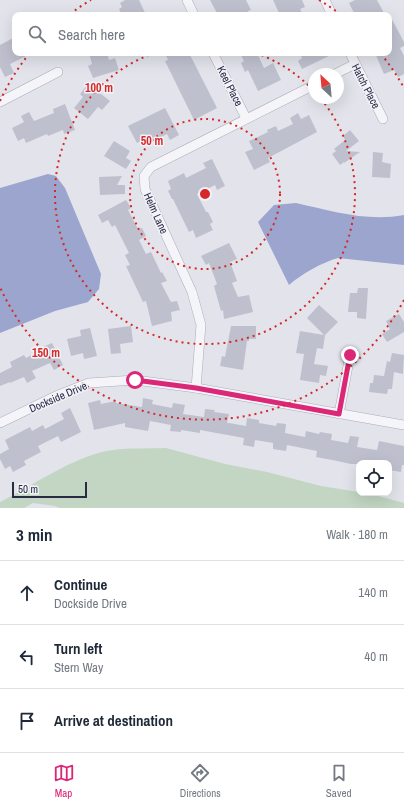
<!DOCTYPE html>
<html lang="en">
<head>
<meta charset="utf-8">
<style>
	:root { --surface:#fff; --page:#f6f6f7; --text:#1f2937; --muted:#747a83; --line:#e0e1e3; --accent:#db2777 }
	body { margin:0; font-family:"Archivo Narrow",sans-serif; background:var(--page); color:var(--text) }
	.controls { position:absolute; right:12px; bottom:12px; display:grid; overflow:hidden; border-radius:8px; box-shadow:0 4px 16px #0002 }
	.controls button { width:36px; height:36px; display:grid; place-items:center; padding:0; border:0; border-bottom:1px solid var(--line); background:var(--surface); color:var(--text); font:20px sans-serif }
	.compass { position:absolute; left:308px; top:68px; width:36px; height:36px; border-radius:50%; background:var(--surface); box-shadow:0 4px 16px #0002; rotate:334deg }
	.scale { position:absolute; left:12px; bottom:10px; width:75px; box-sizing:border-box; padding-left:4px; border:2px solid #292b44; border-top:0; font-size:11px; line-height:14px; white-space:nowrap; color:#292b44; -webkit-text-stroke:3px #f2f3f8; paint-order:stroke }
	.stop { position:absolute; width:12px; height:12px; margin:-9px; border:3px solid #db2777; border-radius:50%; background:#fff }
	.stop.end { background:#db2777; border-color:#fff; box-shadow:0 1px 4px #0008 }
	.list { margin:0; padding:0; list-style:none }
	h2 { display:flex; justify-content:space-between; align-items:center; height:52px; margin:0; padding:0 16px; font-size:17px }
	h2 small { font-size:13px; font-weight:400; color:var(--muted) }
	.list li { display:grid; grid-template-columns:26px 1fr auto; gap:12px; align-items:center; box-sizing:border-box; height:64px; padding:0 16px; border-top:1px solid var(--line) }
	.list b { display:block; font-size:15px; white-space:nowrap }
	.list p { margin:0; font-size:13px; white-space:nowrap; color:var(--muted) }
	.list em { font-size:13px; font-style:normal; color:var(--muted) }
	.icon { flex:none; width:22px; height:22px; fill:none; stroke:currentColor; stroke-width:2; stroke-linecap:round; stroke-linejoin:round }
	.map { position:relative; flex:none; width:404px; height:508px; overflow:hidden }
	.search { position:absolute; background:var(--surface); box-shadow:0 4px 16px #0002; left:12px; right:12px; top:12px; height:44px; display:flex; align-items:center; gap:10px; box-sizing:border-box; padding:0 14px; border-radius:8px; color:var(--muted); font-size:15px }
	.sheet { height:244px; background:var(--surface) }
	nav { display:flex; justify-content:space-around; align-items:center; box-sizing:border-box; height:56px; border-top:1px solid var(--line); background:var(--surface); font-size:11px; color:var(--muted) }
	nav a { display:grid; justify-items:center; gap:2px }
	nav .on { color:var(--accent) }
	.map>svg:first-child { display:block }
	.green { fill:#c2d6c3 }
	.water { fill:#9ba5cd }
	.building { fill:#bec0ce }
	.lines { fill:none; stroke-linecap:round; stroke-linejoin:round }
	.minor-casing { stroke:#aaacb9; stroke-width:10 }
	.minor { stroke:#f5f5f9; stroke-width:9 }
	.route { stroke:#db2777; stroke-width:5 }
	.ring { fill:none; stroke:#d62828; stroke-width:2; stroke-dasharray:2 4 }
	.labels { text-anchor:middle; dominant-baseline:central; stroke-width:3; stroke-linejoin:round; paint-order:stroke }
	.street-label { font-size:11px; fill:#292b44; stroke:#f2f3f8 }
	.centre { fill:#d62828; stroke:#f2f3f8; stroke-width:2 }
	.ring-label { font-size:12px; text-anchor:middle; font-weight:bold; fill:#d62828; stroke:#f2f3f8; stroke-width:3; stroke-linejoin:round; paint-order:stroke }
</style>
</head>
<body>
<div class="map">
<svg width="404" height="508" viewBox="0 0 404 508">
	<rect width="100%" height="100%" fill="#e2e3eb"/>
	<path class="green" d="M166 448 225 464 267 472 321 486 371 494 404 503V508H60L55 506 33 503 24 508H0V502C34 485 65 462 102 452 122 447 145 449 166 448Z"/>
	<g class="water">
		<path d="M48 174 56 176 65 188 101 274 99 289 88 302 55 311 0 333V188Z"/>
		<path d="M296 203C332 211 367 222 404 215V265L338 258C321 263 303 273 289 285L258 222 274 205Z"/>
	</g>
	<g class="building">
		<path d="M125 0H139L146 15H122L119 9 122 7 120 3Z"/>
		<path d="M210 0H246L251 10 248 11 249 15H218Z"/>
		<path d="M273 0H302L305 7 300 9 303 15H280Z"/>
		<path d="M355 0H377L385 15H355L349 3Z"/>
		<path d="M389 14 404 42V46L400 48 404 56V74L398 77 394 70 384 74 375 53H389Z"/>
		<path d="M15 37V53H32L10 64 14 73 5 77 0 67V45Z"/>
		<path d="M89 53H107L109 60 115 58 119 70 93 78 88 66 92 64Z"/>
		<path d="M165 53H189L217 108 194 120 165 61 168 60Z"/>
		<path d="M240 53H257L264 68 273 63 281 80 258 91 248 70 245 72 241 63 244 61Z"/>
		<path d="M300 53H335L302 69 298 61 302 58Z"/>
		<path d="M88 84 110 101 102 110 98 107 88 119 74 108 83 97 80 94Z"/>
		<path d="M65 104 75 130 64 134 63 130 48 136 47 134 26 143 24 138 18 141 12 128 24 122 21 116 29 112 34 121 54 113 53 109Z"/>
		<path d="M165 108 179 135 170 140 167 134 147 144 144 139 137 143 128 126Z"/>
		<path d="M298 113 301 119 309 115 317 132 268 158 270 162 254 170 245 152 253 149 249 141 268 132 267 130 276 126 278 131 293 124 290 118Z"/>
		<path d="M350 130 359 141 346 151 360 152 344 163V162L340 165 332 154 336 151 334 149 345 140 343 136Z"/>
		<path d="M114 141 130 151 126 158 131 161 126 169 104 156Z"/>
		<path d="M373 152 383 153 382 162 391 164 390 178 372 177Z"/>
		<path d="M212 159 225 186 217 190 215 185 197 194 206 212H208L213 222 210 224 213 230 196 238 193 230 189 232 173 199H172L168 191 171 189 168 181 184 173 186 178 206 168 203 163Z"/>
		<path d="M122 176 117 185H125V194L100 195 99 177Z"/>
		<path d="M126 200 131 208 128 210 138 229 142 228 146 236 139 240 146 254 151 252 161 273 162 272 167 281 161 283 171 302 177 301 180 310 171 312 172 321 152 326 146 301 143 302 126 266 130 265 125 255 129 253 115 225 112 227 108 220 102 223 98 215Z"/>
		<path d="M229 243 237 259 230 262 237 281 232 283 238 297 249 295 253 312 224 319 223 310 221 311 214 286 217 284 209 263 206 265 201 256Z"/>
		<path d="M358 288H368L366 319 357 318V312H348L350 293H357Z"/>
		<path d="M319 305 338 322 325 335 323 349 317 348 314 364 328 366 326 376 320 375 319 383 300 380 304 354 296 353 300 331 324 335 307 318Z"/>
		<path d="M399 314 404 322V332L387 342 382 334 390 329 386 321Z"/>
		<path d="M131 326 133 342 120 344 121 353 111 354 108 329Z"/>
		<path d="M231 326H256V339H249V341H247L243 370 220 366 222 356 225 357Z"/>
		<path d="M90 328 97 356 84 359 83 353 71 356 67 339 81 336 80 330Z"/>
		<path d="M52 343 63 365 54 370 50 363 32 371 36 378 27 383 24 377 10 383V382L0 386V373L12 367 10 362 24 355 26 358 41 350V348Z"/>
		<path d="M392 353 404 355 403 374 394 372 392 389H388L387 394 369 392 370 383H373L374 375 384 376 387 361 390 362Z"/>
		<path d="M143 398 153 400 152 404 172 408 173 403 185 405 183 414 204 417 205 409 215 410 214 412 229 414 227 423H229L246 426 247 418 259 420V423L276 426 277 423 286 424 285 433 305 437 306 431 319 434 320 432 332 434 331 440 348 443 350 436 359 437 357 447 377 450 379 441 404 446V465H402L401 472 389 470 391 463 351 464 337 461 316 457 317 451 287 445 286 451 273 449V443L255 440 254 447 243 445 244 438 200 430V433L181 430V432L170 431 171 425 150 421 148 431 125 427V423L94 430 88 403 100 400 101 404 116 401V403L142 407Z"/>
		<path d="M70 408 81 432 61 442 58 436 38 446 41 452 24 461 26 465 13 472 10 466 5 469 0 459V454L9 449 5 440 30 427 32 431 43 425 45 429 64 419 61 413Z"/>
	</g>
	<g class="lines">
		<g class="minor-casing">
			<g id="minor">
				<path d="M187 0 194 15"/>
				<path d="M325 0 332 15"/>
				<path d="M213 53 246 118"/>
				<path d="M350 53 383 119"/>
				<path d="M335 74 355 64"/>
				<path d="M0 102 58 72"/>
				<path d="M196 388 201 325 192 292 145 189 144 176 151 167 314 85"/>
				<path d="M339 414 350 355"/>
				<path d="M0 423 56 396 89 383 135 380 196 388 404 425"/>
			</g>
		</g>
		<use href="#minor" class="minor"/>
	</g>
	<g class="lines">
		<path class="route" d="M135 380 196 388 339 414 350 355"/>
	</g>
	<g class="ring">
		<circle cx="205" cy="194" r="75"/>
		<path d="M256 53A150 150 0 0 1 314 91M321 99A150 150 0 1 1 154 53"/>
		<path d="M404 300A225 225 0 0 1 0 287M0 101A225 225 0 0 1 29 54M70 14A225 225 0 0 1 91 0M319 0A225 225 0 0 1 340 14M381 54A225 225 0 0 1 404 88"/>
	</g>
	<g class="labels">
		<g class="street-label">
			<text transform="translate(230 86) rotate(63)">Keel Place</text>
			<text transform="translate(366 86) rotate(63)">Hatch Place</text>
			<text transform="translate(156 213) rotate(66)">Helm Lane</text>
			<text transform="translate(58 397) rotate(-23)">Dockside Drive</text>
		</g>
	</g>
	<circle cx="205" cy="194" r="6" class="centre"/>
	<g class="ring-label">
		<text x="99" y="92">100 m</text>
		<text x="152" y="145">50 m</text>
		<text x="46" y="357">150 m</text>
	</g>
</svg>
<div class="controls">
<button><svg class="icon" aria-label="locate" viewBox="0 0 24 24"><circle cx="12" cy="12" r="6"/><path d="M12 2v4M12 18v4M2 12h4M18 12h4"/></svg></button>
</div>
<svg class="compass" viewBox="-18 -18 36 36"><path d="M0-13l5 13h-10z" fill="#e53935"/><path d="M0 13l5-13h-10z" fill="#747a83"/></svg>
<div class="scale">50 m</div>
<div class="stop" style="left:135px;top:380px"></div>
<div class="stop end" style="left:350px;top:355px"></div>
<div class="search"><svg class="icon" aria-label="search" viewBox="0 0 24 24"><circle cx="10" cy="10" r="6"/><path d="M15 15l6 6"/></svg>Search here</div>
</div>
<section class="sheet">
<h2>3 min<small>Walk · 180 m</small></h2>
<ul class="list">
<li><svg class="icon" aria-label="ahead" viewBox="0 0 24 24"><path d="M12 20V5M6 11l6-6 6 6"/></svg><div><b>Continue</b><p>Dockside Drive</p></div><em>140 m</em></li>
<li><svg class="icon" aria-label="left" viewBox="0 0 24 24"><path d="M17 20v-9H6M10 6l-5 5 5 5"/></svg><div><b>Turn left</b><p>Stern Way</p></div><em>40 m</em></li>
<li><svg class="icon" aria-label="arrive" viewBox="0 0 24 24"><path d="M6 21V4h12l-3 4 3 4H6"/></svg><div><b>Arrive at destination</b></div></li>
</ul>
</section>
<nav>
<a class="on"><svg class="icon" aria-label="map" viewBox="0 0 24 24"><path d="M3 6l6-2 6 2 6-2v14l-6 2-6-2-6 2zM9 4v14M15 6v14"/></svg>Map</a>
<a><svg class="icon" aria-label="directions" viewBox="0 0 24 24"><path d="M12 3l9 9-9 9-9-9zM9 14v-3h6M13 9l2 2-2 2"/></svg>Directions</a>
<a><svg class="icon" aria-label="saved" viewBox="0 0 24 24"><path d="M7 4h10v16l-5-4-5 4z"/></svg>Saved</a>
</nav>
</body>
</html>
